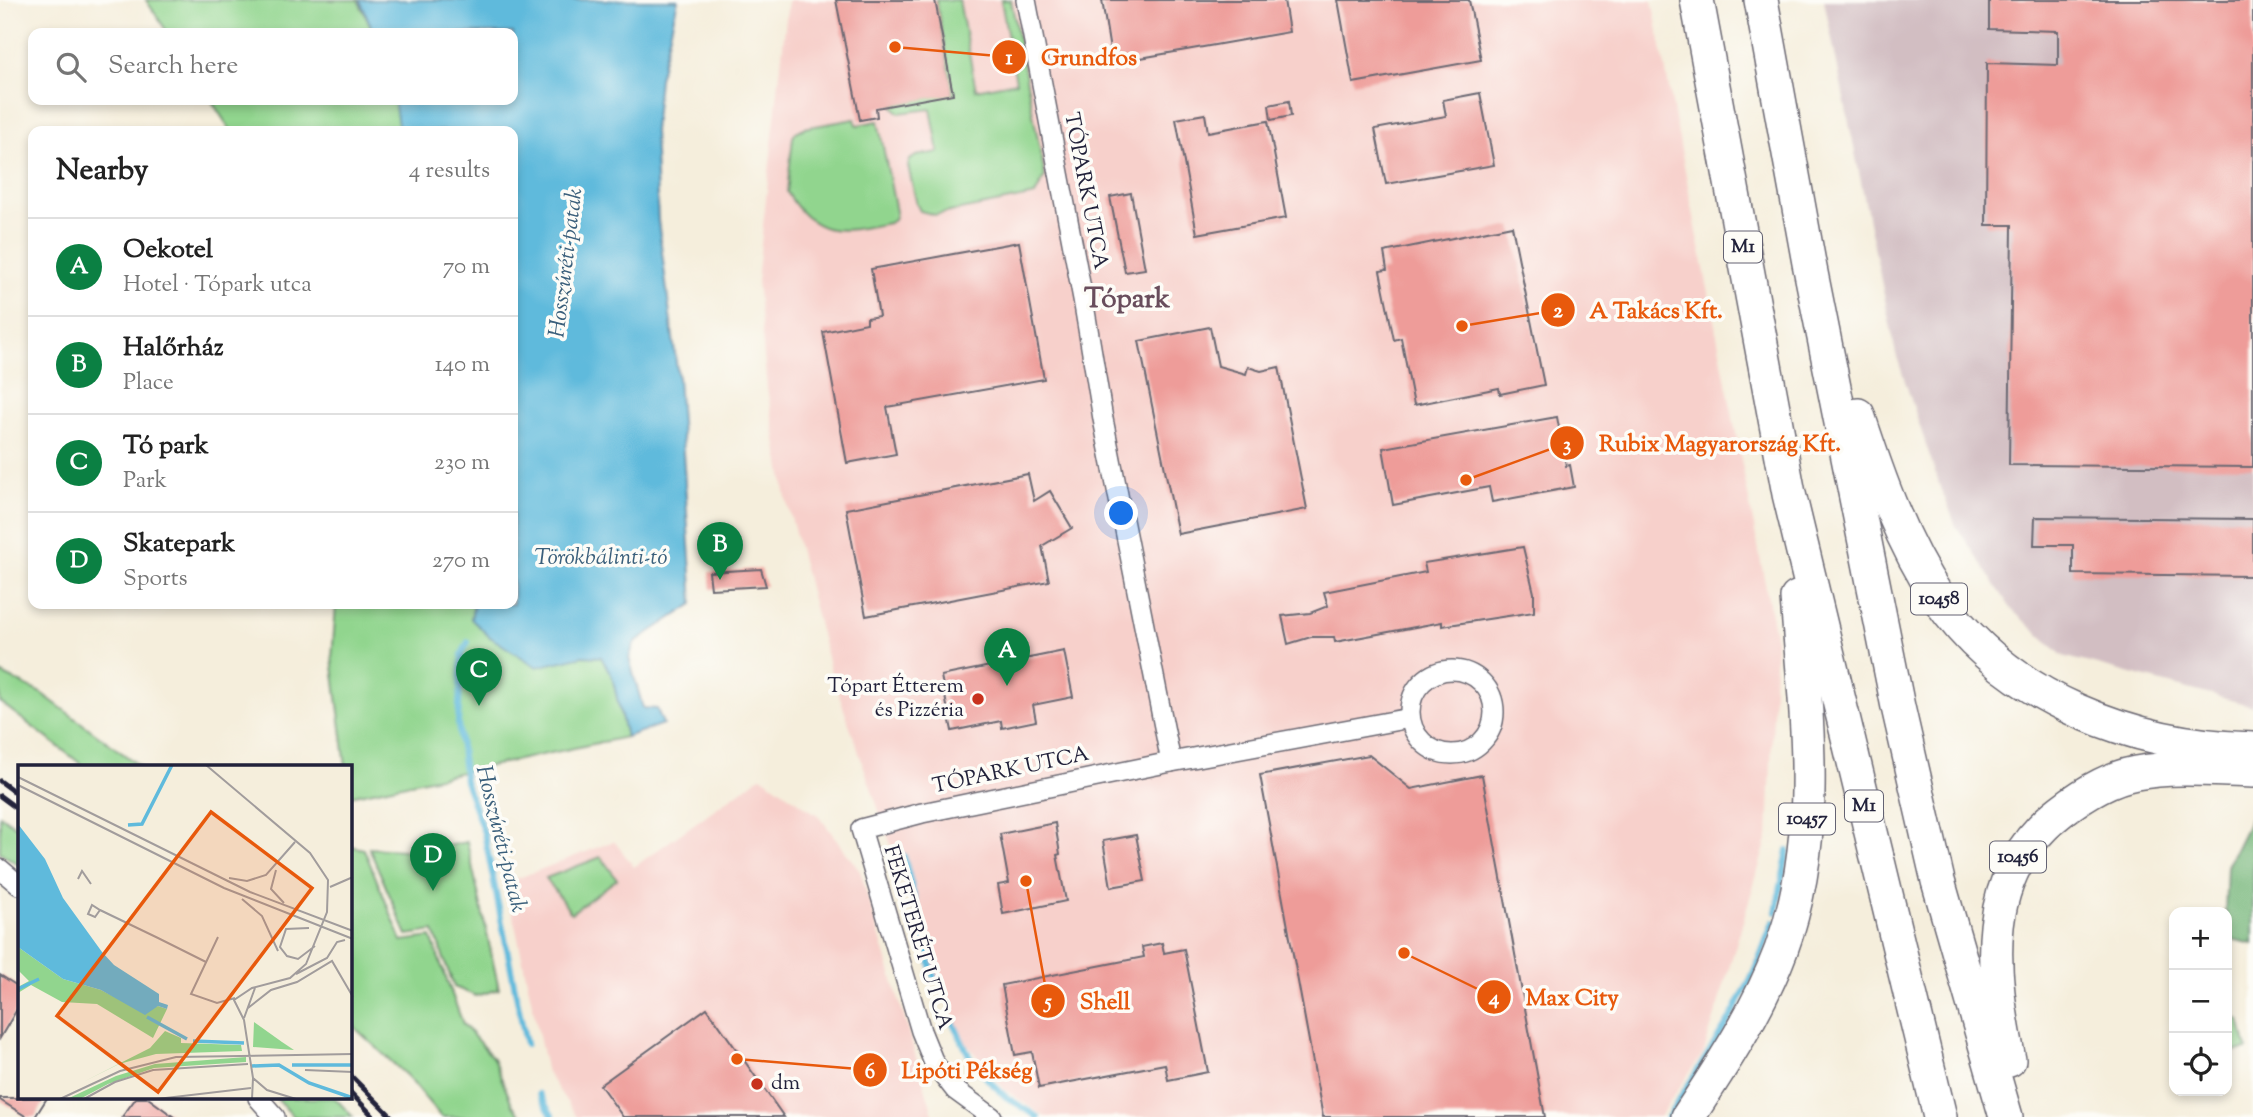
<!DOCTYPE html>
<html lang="en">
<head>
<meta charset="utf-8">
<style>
	:root { --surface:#fff; --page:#f6f6f6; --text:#222; --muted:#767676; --line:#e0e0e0; --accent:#0b8043 }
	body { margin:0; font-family:"Sorts Mill Goudy",serif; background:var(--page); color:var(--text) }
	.controls { position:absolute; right:21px; bottom:21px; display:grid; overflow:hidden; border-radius:14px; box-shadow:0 4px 10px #0003 }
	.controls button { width:63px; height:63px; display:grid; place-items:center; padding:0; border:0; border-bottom:2px solid var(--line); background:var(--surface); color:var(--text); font:35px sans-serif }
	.you { position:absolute; left:1122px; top:514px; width:24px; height:24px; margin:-18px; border:5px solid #fff; border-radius:50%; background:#1a73e8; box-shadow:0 0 0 10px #1a73e833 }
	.badge { display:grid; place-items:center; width:46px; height:46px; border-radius:50%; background:var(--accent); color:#fff; font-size:23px; font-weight:700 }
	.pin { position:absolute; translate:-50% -58px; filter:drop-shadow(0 2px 4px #0008) }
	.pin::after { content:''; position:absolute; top:37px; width:24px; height:21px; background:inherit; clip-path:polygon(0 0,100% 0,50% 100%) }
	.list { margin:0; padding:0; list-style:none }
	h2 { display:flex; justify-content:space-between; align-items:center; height:91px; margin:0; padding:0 28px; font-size:30px }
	h2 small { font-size:23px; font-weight:400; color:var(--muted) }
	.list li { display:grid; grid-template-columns:46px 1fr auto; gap:21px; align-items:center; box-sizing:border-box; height:98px; padding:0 28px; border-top:2px solid var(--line) }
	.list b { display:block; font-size:26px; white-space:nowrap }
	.list p { margin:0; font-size:23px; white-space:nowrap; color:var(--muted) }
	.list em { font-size:23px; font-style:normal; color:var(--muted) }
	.icon { flex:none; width:38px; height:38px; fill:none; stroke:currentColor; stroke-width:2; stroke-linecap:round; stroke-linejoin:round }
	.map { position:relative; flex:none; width:2253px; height:1117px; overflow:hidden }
	.search { position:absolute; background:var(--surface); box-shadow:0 4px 10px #0003; left:28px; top:28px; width:490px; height:77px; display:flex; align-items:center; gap:18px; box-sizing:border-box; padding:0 24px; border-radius:14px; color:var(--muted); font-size:26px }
	.panel { position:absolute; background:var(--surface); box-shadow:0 4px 10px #0003; left:28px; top:126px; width:490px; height:483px; border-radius:14px }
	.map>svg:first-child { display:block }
	.built { fill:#f7d0cb }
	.industrial { fill:#d2bec2 }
	.green { fill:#91d58e; stroke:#5a7c64; stroke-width:2 }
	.forest { fill:#74b679; stroke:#4b6c5a; stroke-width:2 }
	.water { fill:#5fbadc; stroke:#406e8c; stroke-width:2 }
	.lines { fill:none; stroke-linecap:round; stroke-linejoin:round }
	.stream { stroke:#5fbadc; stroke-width:6 }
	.building { fill:#ee9c99 }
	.minor-casing { stroke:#6c6973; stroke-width:22 }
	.motorway-casing { stroke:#6c6973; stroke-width:36 }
	.minor { stroke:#fff; stroke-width:19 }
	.motorway { stroke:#fff; stroke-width:33 }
	.rail { stroke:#22223b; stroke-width:5 }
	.poi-dot { fill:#c8321e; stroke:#fdfcf7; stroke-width:2.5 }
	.labels { text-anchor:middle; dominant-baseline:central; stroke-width:7; stroke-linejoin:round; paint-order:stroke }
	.shield { fill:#fdfcf7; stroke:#646373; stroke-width:2 }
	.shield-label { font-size:19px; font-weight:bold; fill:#22223b }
	.street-label { font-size:21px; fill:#22223b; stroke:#fdfcf7 }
	.poi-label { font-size:21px; fill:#22223b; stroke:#fdfcf7; text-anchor:end }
	.water-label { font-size:23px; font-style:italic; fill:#3a5f7b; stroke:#fdfcf7 }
	.district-label { font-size:28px; font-weight:bold; fill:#694d5c; stroke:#fdfcf7 }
	.inset-river { fill:none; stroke:#5fbadc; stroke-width:3.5 }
	.inset-road { fill:none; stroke:#a19c9c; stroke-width:2 }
	.view { fill:#e8590c; fill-opacity:0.15; stroke:#e8590c; stroke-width:3.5 }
	.inset-edge { fill:none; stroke:#22223b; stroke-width:3.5 }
	.leader { fill:none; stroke:#e8590c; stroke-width:2.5 }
	.callout-dot { fill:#e8590c; stroke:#fdfcf7; stroke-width:2.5 }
	.mark-label { font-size:21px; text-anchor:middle; font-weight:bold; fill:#fff }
	.callout-label { font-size:23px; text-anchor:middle; font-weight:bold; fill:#e8590c; stroke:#fdfcf7; stroke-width:7; stroke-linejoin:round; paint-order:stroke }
</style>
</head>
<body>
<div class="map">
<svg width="2253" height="1117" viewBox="0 0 2253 1117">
	<rect width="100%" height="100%" fill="#fdfcf7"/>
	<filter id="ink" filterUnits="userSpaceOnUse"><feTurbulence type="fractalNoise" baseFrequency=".0143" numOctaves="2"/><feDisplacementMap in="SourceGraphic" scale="14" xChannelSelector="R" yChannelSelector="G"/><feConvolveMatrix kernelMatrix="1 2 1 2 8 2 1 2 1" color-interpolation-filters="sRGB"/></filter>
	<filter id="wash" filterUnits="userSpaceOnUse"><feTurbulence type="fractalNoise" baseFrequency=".00686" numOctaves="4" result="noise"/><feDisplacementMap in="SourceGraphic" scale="28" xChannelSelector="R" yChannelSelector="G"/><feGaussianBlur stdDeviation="1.57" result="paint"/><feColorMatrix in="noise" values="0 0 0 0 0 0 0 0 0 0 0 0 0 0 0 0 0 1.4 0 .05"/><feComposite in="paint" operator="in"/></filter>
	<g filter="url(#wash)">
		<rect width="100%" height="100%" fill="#f5eedc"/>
		<g class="built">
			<path d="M788 0H1652L1776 640 1768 837 1704 1052 1659 1117H1045L1005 1090 964 1041 937 978 830 669 786 498 767 388 757 280Z"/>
			<path d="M761 776 819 816 860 871 934 1117H577L547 1073 506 883 614 841 634 867Z"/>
		</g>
		<path class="industrial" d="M1824 0H2253V706L2063 656 2012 610 1956 526 1938 481 1896 354Z"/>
		<g class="green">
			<path d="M146 0H358L374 33H168Z"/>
			<path d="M936 0H959L976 90 1016 82 1001 0H1011L1045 176 1035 195 935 215 920 211 917 205 908 166 910 160 916 156 939 152 931 109 899 113 892 105 953 93Z"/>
			<path d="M211 100H394L404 131H231Z"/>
			<path d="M855 119 857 125 878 121 896 212 894 220 889 223C842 232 815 240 787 192L793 137 796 132 804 128Z"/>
			<path d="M336 604H474L471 619 490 637 583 656 602 657 612 676 626 737 350 796V767H346L332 658Z"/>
			<path d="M0 673 41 693 141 767H85L0 702Z"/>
			<path d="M0 815 19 829V865L0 852Z"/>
			<path d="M467 842 499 989 476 996 454 987 434 931 407 935 369 848 421 851Z"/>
			<path d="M350 846 364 849 402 941 431 937 463 1024 493 1058 512 1104 522 1117H441L408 1077 350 1023Z"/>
			<path d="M601 857 617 879 571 913 546 878Z"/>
			<path d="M2227 1015 2240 1020 2247 1049 2227 1053Z"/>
			<path d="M276 1098H335L353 1117H294Z"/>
		</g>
		<path class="forest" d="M2253 813V944L2227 938V912H2225L2227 866Z"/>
		<path class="water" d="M360 0H678L659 79 654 131 658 221 678 377 693 604 635 642 629 658 643 708 657 709 663 724 626 737 612 676 601 657 583 656 537 667 490 637 471 619 474 604H513V131H399L394 100H513V33H374Z"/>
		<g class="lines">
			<g class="stream">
				<path d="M468 642 462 654 458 723 465 781 484 833 526 1044"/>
				<path d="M904 856 934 977"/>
				<path d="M1776 912 1788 850"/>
				<path d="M953 1022 974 1066 1006 1097 1038 1117"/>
				<path d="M539 1094 553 1117"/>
				<path d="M1668 1117 1730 1019 1754 972 1773 922"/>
			</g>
		</g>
		<g id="blocks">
			<g class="building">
				<path d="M836 0H935L953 94 876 108 877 117 860 120Z"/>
				<path d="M1102 0H1284L1289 32 1112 63Z"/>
				<path d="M1338 0H1469L1481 60 1353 83Z"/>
				<path d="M1989 0H2253V467L2009 465 2012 225H1986L1987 63 2058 65V31L1989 29Z"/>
				<path d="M1480 93 1494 165 1386 184 1375 129 1446 116 1443 100Z"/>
				<path d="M1289 101 1291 116 1271 120 1269 105Z"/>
				<path d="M1205 114 1208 132 1268 121 1286 218 1197 234 1176 119Z"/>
				<path d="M1131 193 1145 269 1125 272 1110 197Z"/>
				<path d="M1512 226 1544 385 1500 394 1499 388 1414 405 1401 338 1394 340 1380 271 1387 270 1384 252Z"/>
				<path d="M1019 242 1044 379 887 407 896 454 847 463 823 332 867 323V318L879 316 871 269Z"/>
				<path d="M1210 327 1218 366 1246 374 1248 367 1261 371 1279 367 1307 509 1178 534 1139 341Z"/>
				<path d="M1557 417 1566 466 1570 465 1574 487 1492 502 1489 487 1393 505 1383 448Z"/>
				<path d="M1028 474 1034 501 1050 491 1072 528 1042 546 1049 581 866 616 846 509Z"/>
				<path d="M2035 517 2253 519V576L2073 574V545H2034Z"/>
				<path d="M1523 547 1534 593V612L1442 626V622L1335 642 1334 637H1311L1288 644 1282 616 1310 613 1328 606 1324 592 1426 572 1424 563Z"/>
				<path d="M761 569 766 586 711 589 709 572Z"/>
				<path d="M1064 651 1073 697 1033 705 1036 721 1002 728 1001 721 952 731 941 676Z"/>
				<path d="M1369 755 1411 789 1482 775 1545 1117H1323L1260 775Z"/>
				<path d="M1055 823 1060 854 1057 855 1066 901 1003 914 998 885 1009 883 1000 834Z"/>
				<path d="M1136 835 1145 881 1111 887 1103 841Z"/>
				<path d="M1162 943 1164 953 1184 949 1208 1072 1168 1080 1165 1064 1039 1088 1032 1052 1015 1055 1002 985 1144 957 1142 947Z"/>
				<path d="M0 975 19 987V1006L0 1038Z"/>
				<path d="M707 1008 784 1117H623L600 1085Z"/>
				<path d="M0 1098H47L35 1117H27L0 1100Z"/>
				<path d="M136 1098H148L174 1117H122Z"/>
			</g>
		</g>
	</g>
	<g filter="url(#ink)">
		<use href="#blocks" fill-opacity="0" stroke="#6c6973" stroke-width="2"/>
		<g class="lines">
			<g class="minor-casing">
				<g id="minor">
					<path d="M1026 0 1083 299 1103 419 1171 762"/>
					<circle cx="1452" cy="712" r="42"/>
					<path d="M0 869 19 885"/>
					<path d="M258 1098 275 1117"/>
					<path d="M992 1117 955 1090 934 1063 921 1031 861 829 922 813 1171 762 1410 718"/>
				</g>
			</g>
			<g class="motorway-casing">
				<g id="motorway">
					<path d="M1697 0 1789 494 1940 1117"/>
					<path d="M1761 0 1809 263 1898 707 1938 881 2006 1117"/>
					<path d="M1858 415C1879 479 1901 542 1939 599 2008 700 2135 746 2253 749"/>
					<path d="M2009 1060C1991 969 1978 875 2061 811 2083 794 2108 778 2136 773 2175 766 2214 770 2253 771"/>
					<path d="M1688 1117C1723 1064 1759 1009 1781 950 1823 836 1806 716 1797 598"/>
				</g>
			</g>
			<use href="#minor" class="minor"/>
			<use href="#motorway" class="motorway"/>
			<g class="rail">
				<path d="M0 781 19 795"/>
				<path d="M0 796 19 810"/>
				<path d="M350 1075 392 1117"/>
				<path d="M350 1092 374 1117"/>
			</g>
		</g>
	</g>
	<g class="poi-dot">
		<circle cx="978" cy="699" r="7"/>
		<circle cx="757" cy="1084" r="7"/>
	</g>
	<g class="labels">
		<g class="shield">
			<rect x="1724" y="231.5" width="38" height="31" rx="5"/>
			<rect x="1911" y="583.5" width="56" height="31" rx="5"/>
			<rect x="1845" y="790.5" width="38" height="31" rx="5"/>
			<rect x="1779" y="803.5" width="56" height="31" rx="5"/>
			<rect x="1990" y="841.5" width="56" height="31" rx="5"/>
		</g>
		<g class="shield-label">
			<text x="1743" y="247">M1</text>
			<text x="1939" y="599">10458</text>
			<text x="1864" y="806">M1</text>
			<text x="1807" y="819">10457</text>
			<text x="2018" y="857">10456</text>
		</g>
		<g class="street-label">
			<text transform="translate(1085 191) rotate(79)">TÓPARK UTCA</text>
			<text transform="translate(1011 771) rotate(-12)">TÓPARK UTCA</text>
			<text transform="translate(917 938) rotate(73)">FEKETERÉT UTCA</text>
		</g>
		<g class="poi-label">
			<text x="964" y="687">Tópart Étterem<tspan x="964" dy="24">és Pizzéria</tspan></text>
			<text x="771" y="1084" text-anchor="start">dm</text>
		</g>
		<g class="water-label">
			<text transform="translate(567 263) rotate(-83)">Hosszúréti-patak</text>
			<text x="601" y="558">Törökbálinti-tó</text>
			<text transform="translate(500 839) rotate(76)">Hosszúréti-patak</text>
		</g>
		<g class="district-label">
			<text x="1127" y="300">Tópark</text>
		</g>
	</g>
	<g transform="translate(18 765)">
		<rect width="334" height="334" fill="#f5eedc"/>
		<path d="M0 182 45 214 83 225 124 246 140 241 149 244 135 273 79 239 44 237 13 220 0 228V222L11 216 0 205ZM236 257 264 277 276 285 235 282ZM147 266 163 273V278L223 280 224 286 138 289 101 299 65 317 132 283ZM228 292V297L136 303 90 319 62 334H49L98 311 137 299Z" fill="#91d58e"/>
		<path d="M0 59 27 94 45 133 84 187 96 200 141 229V237L150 240 149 244 140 241 127 250 83 225 45 214 0 182Z" fill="#5fbadc"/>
		<path class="inset-river" d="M110 60 124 59 154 0M0 224 21 214M129 252 169 274M175 276 226 278M274 300H335M234 301 261 300 291 318 335 333"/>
		<path class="inset-road" d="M188 0 292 88 310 115 309 147 288 199 272 213 234 223 216 235 226 255 235 313 249 325 278 334M0 12 232 127 335 166M0 20 206 123 335 174M258 105 253 124 266 138M211 113 229 116 248 110 277 77M60 114 64 106 73 119M312 122 335 112M224 134 244 151 260 186M82 145 77 152 70 149 74 140 82 145 140 173 188 197M291 163 268 164 262 182 269 191 280 194 297 181M200 172 173 229 199 238 217 233M278 209 309 193 319 177 327 175M230 243 253 225 279 217 314 196 335 232M226 253 237 223M287 305 335 307M42 334 102 306 158 292 335 289M66 334 97 317 135 305 230 299M139 334 233 323M234 334 235 313"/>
		<path class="view" d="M193 47 294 123 140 327 39 251Z"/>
		<rect width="334" height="334" class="inset-edge"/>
	</g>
	<path class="leader" d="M895 47L1009 57M1462 326L1558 310M1466 480L1567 443M1404 953L1494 997M1026 881L1048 1001M737 1059L870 1070"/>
	<g class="callout-dot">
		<circle cx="895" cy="47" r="7"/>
		<circle cx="1462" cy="326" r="7"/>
		<circle cx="1466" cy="480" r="7"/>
		<circle cx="1404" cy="953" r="7"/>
		<circle cx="1026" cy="881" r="7"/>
		<circle cx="737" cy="1059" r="7"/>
		<circle cx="1009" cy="57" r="18"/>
		<circle cx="1558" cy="310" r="18"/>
		<circle cx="1567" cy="443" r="18"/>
		<circle cx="1494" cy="997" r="18"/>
		<circle cx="1048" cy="1001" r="18"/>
		<circle cx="870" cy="1070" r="18"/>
	</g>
	<g class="mark-label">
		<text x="1009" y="64">1</text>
		<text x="1558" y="317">2</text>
		<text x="1567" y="451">3</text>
		<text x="1494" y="1004">4</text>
		<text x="1048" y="1008">5</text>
		<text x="870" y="1078">6</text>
	</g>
	<g class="callout-label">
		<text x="1089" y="65">Grundfos</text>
		<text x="1656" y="318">A Takács Kft.</text>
		<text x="1720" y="451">Rubix Magyarország Kft.</text>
		<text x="1572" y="1005">Max City</text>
		<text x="1105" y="1009">Shell</text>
		<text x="967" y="1078">Lipóti Pékség</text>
	</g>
</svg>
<div class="controls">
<button>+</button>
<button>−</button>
<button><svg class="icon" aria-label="locate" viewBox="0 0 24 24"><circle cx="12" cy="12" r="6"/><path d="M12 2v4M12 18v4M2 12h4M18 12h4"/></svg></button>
</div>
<div class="you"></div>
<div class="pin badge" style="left:1007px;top:686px">A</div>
<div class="pin badge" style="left:720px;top:580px">B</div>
<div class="pin badge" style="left:479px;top:706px">C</div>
<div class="pin badge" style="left:433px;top:891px">D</div>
<div class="search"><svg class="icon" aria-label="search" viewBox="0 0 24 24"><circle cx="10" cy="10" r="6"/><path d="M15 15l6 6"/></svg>Search here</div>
<section class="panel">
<h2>Nearby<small>4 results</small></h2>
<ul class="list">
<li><span class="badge">A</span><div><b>Oekotel</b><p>Hotel · Tópark utca</p></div><em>70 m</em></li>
<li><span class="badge">B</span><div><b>Halőrház</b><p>Place</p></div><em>140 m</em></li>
<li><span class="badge">C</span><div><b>Tó park</b><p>Park</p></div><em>230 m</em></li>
<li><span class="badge">D</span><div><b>Skatepark</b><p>Sports</p></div><em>270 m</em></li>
</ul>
</section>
</div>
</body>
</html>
